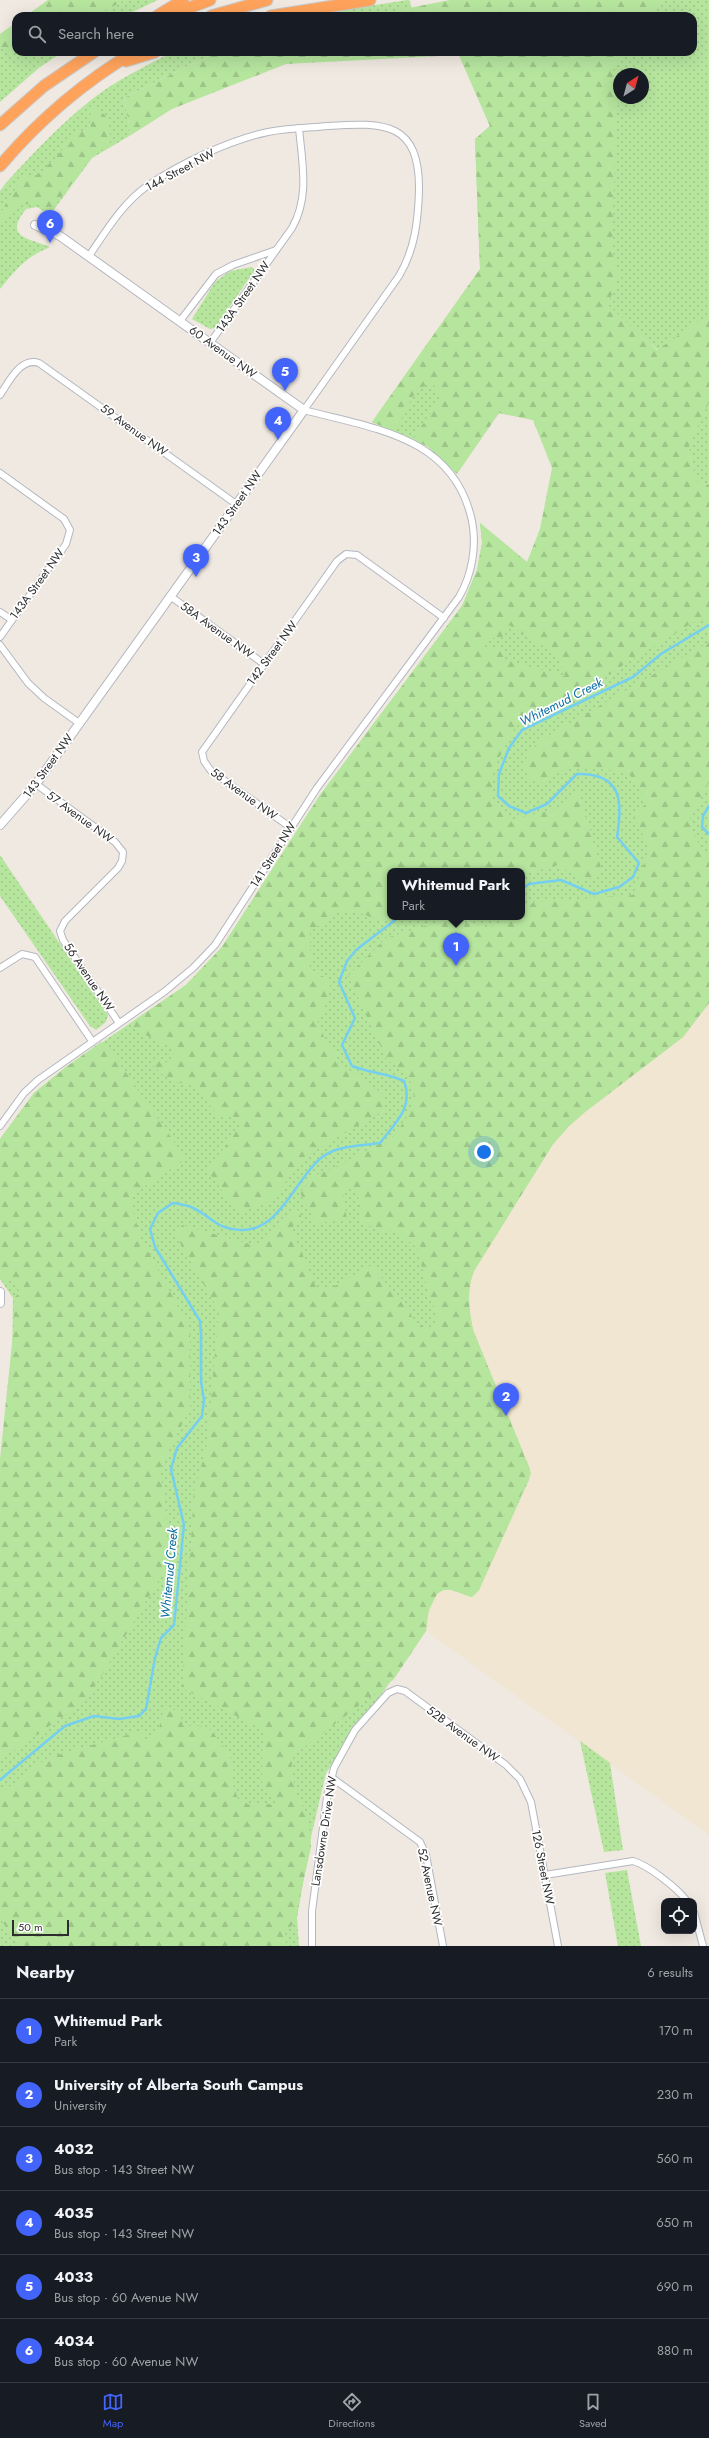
<!DOCTYPE html>
<html lang="en">
<head>
<meta charset="utf-8">
<style>
	:root { --surface:#171b24; --page:#20242c; --text:#f1f3f6; --muted:#9ea1a6; --line:#363941; --accent:#4264fb }
	body { margin:0; font-family:Jost,sans-serif; background:var(--page); color:var(--text) }
	.controls { position:absolute; right:12px; bottom:12px; display:grid; overflow:hidden; border-radius:8px; box-shadow:0 4px 16px #0002 }
	.controls button { width:36px; height:36px; display:grid; place-items:center; padding:0; border:0; border-bottom:1px solid var(--line); background:var(--surface); color:var(--text); font:20px sans-serif }
	.compass { position:absolute; left:613px; top:68px; width:36px; height:36px; border-radius:50%; background:var(--surface); box-shadow:0 4px 16px #0002; rotate:36deg }
	.scale { position:absolute; left:12px; bottom:10px; width:57px; box-sizing:border-box; padding-left:4px; border:2px solid #2e2e2e; border-top:0; font-size:11px; line-height:14px; white-space:nowrap; color:#2e2e2e; -webkit-text-stroke:3px #fff; paint-order:stroke }
	.you { position:absolute; left:484px; top:1152px; width:14px; height:14px; margin:-10px; border:3px solid #fff; border-radius:50%; background:#1a73e8; box-shadow:0 0 0 6px #1a73e833 }
	.badge { display:grid; place-items:center; width:26px; height:26px; border-radius:50%; background:var(--accent); color:#fff; font-size:13px; font-weight:700 }
	.pin { position:absolute; translate:-50% -33px; filter:drop-shadow(0 1px 2px #0008) }
	.pin::after { content:''; position:absolute; top:21px; width:14px; height:12px; background:inherit; clip-path:polygon(0 0,100% 0,50% 100%) }
	.popup { position:absolute; left:387px; top:868px; width:138px; height:52px; box-sizing:border-box; display:grid; place-content:center; border-radius:8px; background:var(--surface); filter:drop-shadow(0 1px 3px #0005); font-size:13px; white-space:nowrap; color:var(--muted) }
	.popup b { font-size:15px; color:var(--text) }
	.popup::after { content:''; position:absolute; left:50%; top:100%; margin-left:-8px; border:8px solid transparent; border-top-color:var(--surface) }
	.list { margin:0; padding:0; list-style:none }
	h2 { display:flex; justify-content:space-between; align-items:center; height:52px; margin:0; padding:0 16px; font-size:17px }
	h2 small { font-size:13px; font-weight:400; color:var(--muted) }
	.list li { display:grid; grid-template-columns:26px 1fr auto; gap:12px; align-items:center; box-sizing:border-box; height:64px; padding:0 16px; border-top:1px solid var(--line) }
	.list b { display:block; font-size:15px; white-space:nowrap }
	.list p { margin:0; font-size:13px; white-space:nowrap; color:var(--muted) }
	.list em { font-size:13px; font-style:normal; color:var(--muted) }
	.icon { flex:none; width:22px; height:22px; fill:none; stroke:currentColor; stroke-width:2; stroke-linecap:round; stroke-linejoin:round }
	.map { position:relative; flex:none; width:709px; height:1946px; overflow:hidden }
	.search { position:absolute; background:var(--surface); box-shadow:0 4px 16px #0002; left:12px; right:12px; top:12px; height:44px; display:flex; align-items:center; gap:10px; box-sizing:border-box; padding:0 14px; border-radius:12px; color:var(--muted); font-size:15px }
	.sheet { height:436px; background:var(--surface) }
	nav { display:flex; justify-content:space-around; align-items:center; box-sizing:border-box; height:56px; border-top:1px solid var(--line); background:var(--surface); font-size:11px; color:var(--muted) }
	nav a { display:grid; justify-items:center; gap:2px }
	nav .on { color:var(--accent) }
	.map>svg:first-child { display:block }
	.education { fill:#f0e6d1 }
	.grass { fill:url(#grass-dots); fill-rule:evenodd }
	.forest { fill:url(#forest-firs); fill-rule:evenodd }
	.lines { fill:none; stroke-linecap:round; stroke-linejoin:round }
	.stream { stroke:#75cff0; stroke-width:2.5 }
	.minor-casing { stroke:#b4b7c1; stroke-width:8 }
	.tertiary-casing { stroke:#b4b7c1; stroke-width:10 }
	.motorway-casing { stroke:#c9c9c9; stroke-width:13 }
	.minor { stroke:#fff; stroke-width:6 }
	.tertiary { stroke:#fff; stroke-width:8 }
	.motorway { stroke:#ffa35c; stroke-width:11 }
	.labels { text-anchor:middle; dominant-baseline:central; stroke-width:3.5; stroke-linejoin:round; paint-order:stroke }
	.street-label { font-size:12px; fill:#2e2e2e; stroke:#fff }
	.water-label { font-size:13px; font-style:italic; fill:#0d6fa3; stroke:#fff }
</style>
</head>
<body>
<div class="map">
<svg width="709" height="1946" viewBox="0 0 709 1946">
	<defs>
		<pattern id="grass-dots" width="8" height="8" patternUnits="userSpaceOnUse"><rect width="8" height="8" fill="#b6e59e"/><path d="M2 2h.1M6 6h.1" fill="none" stroke="#9dc588" stroke-width="1.8" stroke-linecap="round"/></pattern>
		<pattern id="forest-firs" width="22" height="20" patternUnits="userSpaceOnUse"><rect width="22" height="20" fill="#b6e59e"/><path d="M5 1l3.5 6h-7zM16 11l3.5 6h-7z" fill="#9dc588"/></pattern>
	</defs>
	<rect width="100%" height="100%" fill="#efe9e1"/>
	<path class="education" d="M709 934V1835L426 1631 181 1384Z"/>
	<g class="grass">
		<path d="M48 0H158L124 16H26Z"/>
		<path d="M407 0H409L412 8 369 16H306Z"/>
		<path d="M477 0H709V1003L683 1037 585 1112 569 1126 553 1144 474 1271C466 1291 469 1309 473 1330L530 1469 529 1480 479 1590 472 1597C464 1596 458 1590 450 1590 429 1587 428 1617 426 1631L326 1773 311 1837 297 1918 299 1946H0V1462L11 1428 13 1298 0 1279V1139L34 1093 66 1067 186 985 222 947 320 795 462 606 477 570 482 543 480 523 527 562 661 352 603 308 533 420 499 413 459 470 427 446 372 422 480 269 475 139 490 126 459 55 460 52H693V16H472ZM619 74H643V98H619ZM390 871H522V917H390Z"/>
		<path d="M16 23V52H63L40 67 0 102V34Z"/>
		<path d="M173 52H216L124 98 131 135 92 158 50 215 37 207 26 209C3 238 29 238 50 247 26 257 16 269 0 289V191L5 184C35 151 67 117 103 91 125 76 149 64 173 52Z"/>
		<path d="M252 267 255 270 215 328 210 329 192 319 215 282 230 271Z"/>
		<path d="M0 855 108 1015 106 1022 96 1030 90 1026 0 896Z"/>
		<path d="M580 1741 610 1763 623 1850 604 1852Z"/>
		<path d="M627 1870 641 1946H618L605 1873Z"/>
	</g>
	<g class="forest">
		<path d="M48 0H125L95 16H26Z"/>
		<path d="M450 0H662L651 16H369Z"/>
		<path d="M16 23 18 52 15 55 0 47V34Z"/>
		<path d="M216 52H625L613 69 619 79V98L616 121 612 252 619 274 608 305 657 350 709 314V402L689 446 696 481 709 485V618L692 623 568 699 515 727 494 768 491 802 510 820 560 808 578 790 602 871 584 882 558 865 522 875V871H390V915L378 921C344 903 338 911 310 932L311 969 330 981V992L317 1025 341 1064 384 1095 385 1110 304 1157 272 1200 239 1214 207 1170 242 1124 233 1116 219 1117 194 1086 177 1082 162 1074 153 1065 157 1058 170 1064 174 1059 173 1049C158 1039 142 1036 129 1024L186 985 222 947 320 795 462 606 477 570 482 543 480 523 527 562 540 529 552 468 533 420 499 413 457 474 427 446 412 440 440 399 433 383 417 389 395 432 372 422 480 269 475 139 490 126 459 55 286 64 172 109 131 135 124 98ZM507 624 556 654 565 676 504 660 503 649H483L487 640 494 638H501L504 634 509 632Z"/>
		<path d="M94 108C110 112 111 131 110 144L92 157 50 212 39 205 24 204 0 224V210H4C5 200 19 186 24 175H38L60 153 73 134 91 128 89 116Z"/>
		<path d="M709 642V782L689 821 704 856 709 857V1003L683 1037 585 1112 569 1126 553 1144 474 1271C466 1291 469 1309 473 1330L531 1473 479 1590 472 1597 451 1590H443L437 1594 427 1614 426 1631 394 1679 302 1749 296 1746 291 1769 297 1795 309 1821 311 1847 294 1923 285 1933 286 1942 283 1946H18L0 1918V1794L47 1758 141 1731 148 1744 159 1728 163 1711 169 1708C179 1711 182 1715 183 1726H199L211 1730 228 1753 234 1766 232 1781 238 1799 250 1805 262 1803 273 1805 278 1800 262 1784V1752L265 1731 182 1688 194 1491 206 1450 219 1311 176 1236 182 1225 257 1246 293 1209 300 1211 301 1217 290 1230C304 1248 305 1271 318 1289L335 1286 372 1265 418 1324 426 1328 436 1325 437 1314 429 1294 417 1248 397 1231 380 1233 361 1220 358 1196 350 1187 343 1193 347 1220 316 1223 300 1193 313 1176 334 1168 394 1136 409 1114 415 1091 405 1072 387 1060 348 976 386 938 448 919 489 928 508 917H522V909L534 902 633 895 649 849 634 815 647 803 628 772 568 766 545 783 528 781 524 761 539 741Z"/>
		<path d="M101 1042 111 1051 186 1159 130 1196 140 1237 190 1328V1409L160 1468 168 1530 165 1570 87 1700 0 1760V1459L14 1324V1298L20 1292 11 1279H0V1139L34 1093 66 1067Z"/>
	</g>
	<g class="lines">
		<g class="stream">
			<path d="M709 806 703 816 702 827 709 834"/>
			<path d="M522 889 529 884 561 880 594 894 619 887 633 877 639 863 617 837C623 801 622 773 577 774L547 804 526 813 509 806 498 796 499 774 509 748 522 730 633 677 661 654 709 625"/>
			<path d="M0 1780 65 1726 94 1716 119 1719 139 1716 146 1709 155 1658 161 1638 174 1625 184 1525 171 1469 177 1448 202 1416 204 1400 201 1381V1333L200 1321 155 1247 150 1229 158 1213 173 1203C179 1204 186 1205 191 1207 212 1216 213 1228 240 1230 280 1232 295 1179 321 1158 336 1145 361 1146 380 1143 395 1123 414 1108 404 1081 387 1073 370 1073 352 1066L342 1045 355 1018 339 982 347 961 356 950 399 917"/>
		</g>
		<g class="minor-casing">
			<g id="minor">
				<path d="M180 321 216 274 233 265 276 250"/>
				<path d="M210 343 292 228C310 197 302 162 299 128"/>
				<path d="M0 395C9 382 20 357 39 363L236 504"/>
				<path d="M0 473 64 519 70 530 66 544 0 637"/>
				<path d="M170 596 264 664"/>
				<path d="M0 612 12 620"/>
				<path d="M0 645 28 683 44 698 79 723"/>
				<path d="M36 784 115 842 123 852 122 861 118 868 65 921 60 931 63 940 119 1023"/>
				<path d="M290 827 211 771 204 761 202 752 337 561 346 554 357 555 444 618"/>
				<path d="M0 968 22 954 35 957 92 1041"/>
				<path d="M0 1126 24 1093 38 1080 164 992 193 968 215 945 317 788 459 597C472 575 477 546 472 521 454 436 374 429 304 410L399 276C415 249 418 221 419 191 420 122 385 122 328 126 308 128 288 128 268 132 229 140 180 164 147 186 122 204 106 231 89 256"/>
				<path d="M331 1777 420 1842 426 1855 443 1946"/>
				<path d="M545 1875 633 1861C648 1865 677 1888 687 1901"/>
				<path d="M694 1912 703 1946"/>
				<path d="M312 1946V1911L327 1797 334 1768 355 1730 388 1693 397 1689 405 1691 506 1765 520 1779 531 1802 558 1946"/>
			</g>
		</g>
		<g class="tertiary-casing">
			<g id="tertiary">
				<path d="M0 825 36 784 304 410 60 236 35 225"/>
				<path d="M0 1292V1303"/>
			</g>
		</g>
		<g class="motorway-casing">
			<g id="motorway">
				<path d="M157 16 183 0"/>
				<path d="M167 16 210 0"/>
				<path d="M211 16 267 0"/>
				<path d="M271 16 370 0"/>
				<path d="M126 61 155 52"/>
				<path d="M0 125 44 86 94 52"/>
				<path d="M0 166C38 121 84 82 134 52"/>
			</g>
		</g>
		<use href="#minor" class="minor"/>
		<use href="#tertiary" class="tertiary"/>
		<use href="#motorway" class="motorway"/>
	</g>
	<g class="labels">
		<g class="street-label">
			<text transform="translate(180 170) rotate(-28)">144 Street NW</text>
			<text transform="translate(243 297) rotate(-55)">143A Street NW</text>
			<text transform="translate(223 352) rotate(36)">60 Avenue NW</text>
			<text transform="translate(134 430) rotate(36)">59 Avenue NW</text>
			<text transform="translate(237 503) rotate(-55)">143 Street NW</text>
			<text transform="translate(37 584) rotate(-54)">143A Street NW</text>
			<text transform="translate(217 630) rotate(36)">58A Avenue NW</text>
			<text transform="translate(272 653) rotate(-54)">142 Street NW</text>
			<text transform="translate(48 766) rotate(-54)">143 Street NW</text>
			<text transform="translate(244 794) rotate(36)">58 Avenue NW</text>
			<text transform="translate(80 817) rotate(36)">57 Avenue NW</text>
			<text transform="translate(273 855) rotate(-58)">141 Street NW</text>
			<text transform="translate(89 977) rotate(56)">56 Avenue NW</text>
			<text transform="translate(463 1734) rotate(36)">52B Avenue NW</text>
			<text transform="translate(324 1831) rotate(-81)">Lansdowne Drive NW</text>
			<text transform="translate(543 1867) rotate(79)">126 Street NW</text>
			<text transform="translate(430 1887) rotate(78)">52 Avenue NW</text>
		</g>
		<g class="water-label">
			<text transform="translate(561 702) rotate(-27)">Whitemud Creek</text>
			<text transform="translate(169 1573) rotate(-85)">Whitemud Creek</text>
		</g>
	</g>
</svg>
<div class="controls">
<button><svg class="icon" aria-label="locate" viewBox="0 0 24 24"><circle cx="12" cy="12" r="6"/><path d="M12 2v4M12 18v4M2 12h4M18 12h4"/></svg></button>
</div>
<svg class="compass" viewBox="-18 -18 36 36"><path d="M0-13l5 13h-10z" fill="#e53935"/><path d="M0 13l5-13h-10z" fill="#9ea1a6"/></svg>
<div class="scale">50 m</div>
<div class="you"></div>
<div class="pin badge" style="left:456px;top:966px">1</div>
<div class="popup"><b>Whitemud Park</b>Park</div>
<div class="pin badge" style="left:506px;top:1416px">2</div>
<div class="pin badge" style="left:196px;top:577px">3</div>
<div class="pin badge" style="left:278px;top:440px">4</div>
<div class="pin badge" style="left:285px;top:391px">5</div>
<div class="pin badge" style="left:50px;top:243px">6</div>
<div class="search"><svg class="icon" aria-label="search" viewBox="0 0 24 24"><circle cx="10" cy="10" r="6"/><path d="M15 15l6 6"/></svg>Search here</div>
</div>
<section class="sheet">
<h2>Nearby<small>6 results</small></h2>
<ul class="list">
<li><span class="badge">1</span><div><b>Whitemud Park</b><p>Park</p></div><em>170 m</em></li>
<li><span class="badge">2</span><div><b>University of Alberta South Campus</b><p>University</p></div><em>230 m</em></li>
<li><span class="badge">3</span><div><b>4032</b><p>Bus stop · 143 Street NW</p></div><em>560 m</em></li>
<li><span class="badge">4</span><div><b>4035</b><p>Bus stop · 143 Street NW</p></div><em>650 m</em></li>
<li><span class="badge">5</span><div><b>4033</b><p>Bus stop · 60 Avenue NW</p></div><em>690 m</em></li>
<li><span class="badge">6</span><div><b>4034</b><p>Bus stop · 60 Avenue NW</p></div><em>880 m</em></li>
</ul>
</section>
<nav>
<a class="on"><svg class="icon" aria-label="map" viewBox="0 0 24 24"><path d="M3 6l6-2 6 2 6-2v14l-6 2-6-2-6 2zM9 4v14M15 6v14"/></svg>Map</a>
<a><svg class="icon" aria-label="directions" viewBox="0 0 24 24"><path d="M12 3l9 9-9 9-9-9zM9 14v-3h6M13 9l2 2-2 2"/></svg>Directions</a>
<a><svg class="icon" aria-label="saved" viewBox="0 0 24 24"><path d="M7 4h10v16l-5-4-5 4z"/></svg>Saved</a>
</nav>
</body>
</html>
